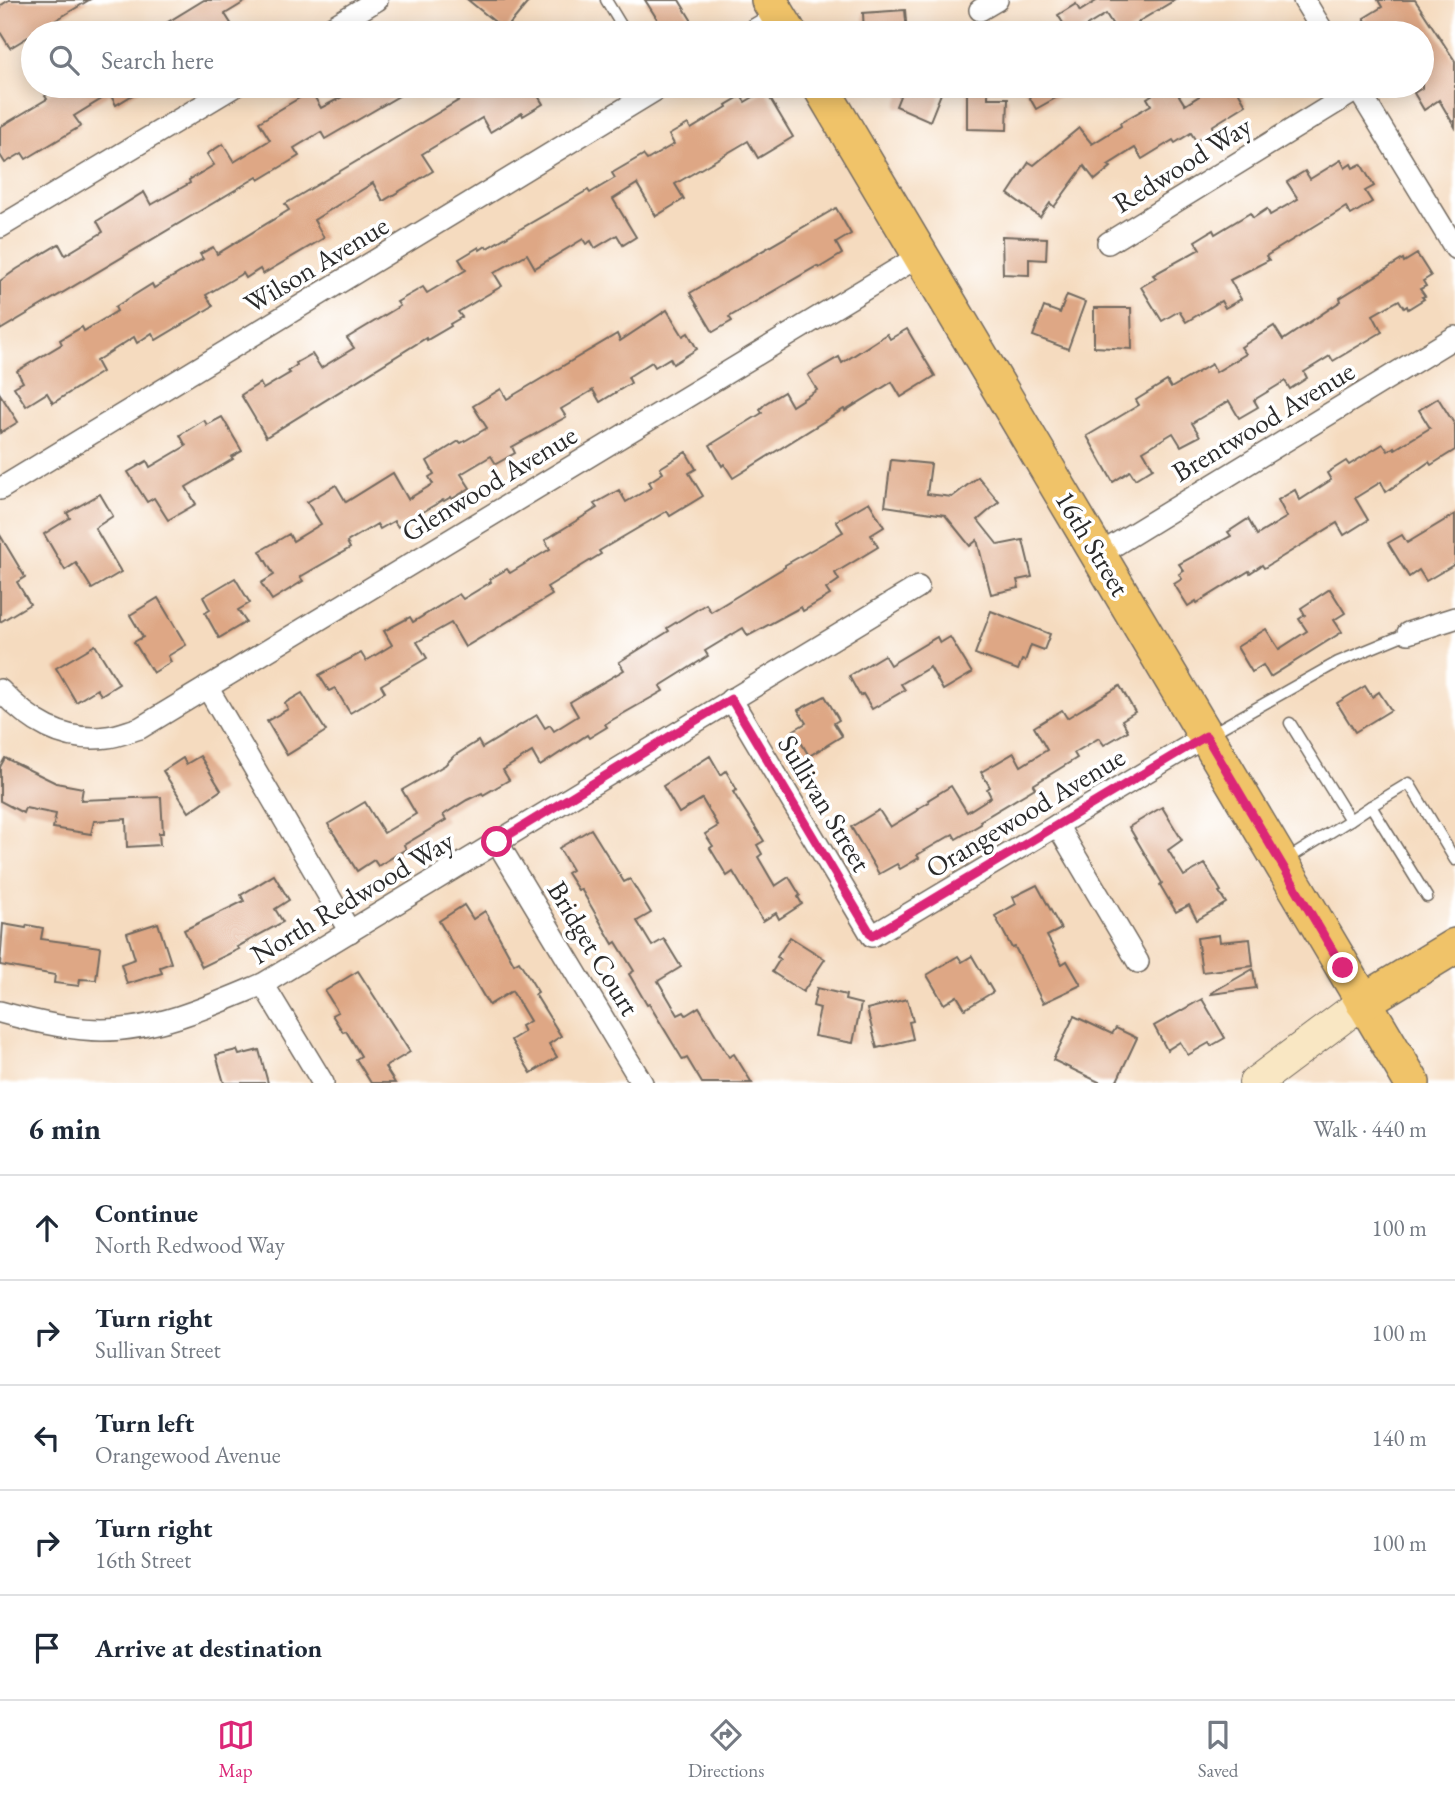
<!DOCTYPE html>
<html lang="en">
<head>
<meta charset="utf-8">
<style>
	:root { --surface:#fff; --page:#f6f6f7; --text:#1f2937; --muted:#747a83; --line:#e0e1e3; --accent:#db2777 }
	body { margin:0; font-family:"EB Garamond",serif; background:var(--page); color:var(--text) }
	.stop { position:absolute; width:21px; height:21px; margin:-16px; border:5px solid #db2777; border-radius:50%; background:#fff }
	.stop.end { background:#db2777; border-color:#fff; box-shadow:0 2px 7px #0008 }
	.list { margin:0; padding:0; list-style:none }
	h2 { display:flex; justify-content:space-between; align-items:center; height:91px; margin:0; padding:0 28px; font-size:30px }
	h2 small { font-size:23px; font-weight:400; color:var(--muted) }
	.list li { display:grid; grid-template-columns:46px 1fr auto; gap:21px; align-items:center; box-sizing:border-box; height:105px; padding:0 28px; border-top:2px solid var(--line) }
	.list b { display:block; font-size:26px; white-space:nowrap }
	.list p { margin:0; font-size:23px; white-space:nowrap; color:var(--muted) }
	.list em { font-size:23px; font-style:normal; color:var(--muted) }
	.icon { flex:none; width:38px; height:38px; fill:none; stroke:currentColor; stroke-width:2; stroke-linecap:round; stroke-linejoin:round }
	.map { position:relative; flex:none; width:1455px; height:1083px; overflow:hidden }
	.search { position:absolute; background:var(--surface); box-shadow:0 4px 18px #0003; left:21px; right:21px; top:21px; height:77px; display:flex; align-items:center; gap:18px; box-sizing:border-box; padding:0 24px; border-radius:38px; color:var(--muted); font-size:26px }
	.sheet { height:616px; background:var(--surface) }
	nav { display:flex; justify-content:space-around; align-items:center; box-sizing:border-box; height:98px; border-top:2px solid var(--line); background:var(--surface); font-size:19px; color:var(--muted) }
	nav a { display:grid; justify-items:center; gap:4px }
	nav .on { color:var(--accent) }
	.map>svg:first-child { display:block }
	.building { fill:#dea785 }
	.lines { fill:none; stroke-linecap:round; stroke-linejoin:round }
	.service-casing { stroke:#72695f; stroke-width:13 }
	.minor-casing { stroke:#72695f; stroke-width:24 }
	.secondary-casing { stroke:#72695f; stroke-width:34 }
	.primary-casing { stroke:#72695f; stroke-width:38 }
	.service { stroke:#fff; stroke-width:10 }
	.minor { stroke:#fff; stroke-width:21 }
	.secondary { stroke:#f9e7c3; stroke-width:32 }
	.primary { stroke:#f0c369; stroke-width:35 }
	.route { stroke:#db2777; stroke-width:9 }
	.labels { text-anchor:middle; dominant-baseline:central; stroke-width:7; stroke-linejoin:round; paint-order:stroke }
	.street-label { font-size:28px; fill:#2b2b2b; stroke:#fff }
</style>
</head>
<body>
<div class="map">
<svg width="1455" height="1083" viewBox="0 0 1455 1083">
	<rect width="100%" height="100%" fill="#fff"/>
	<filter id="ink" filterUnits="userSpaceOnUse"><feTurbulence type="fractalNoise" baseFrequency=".0143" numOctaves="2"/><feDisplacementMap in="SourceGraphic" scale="14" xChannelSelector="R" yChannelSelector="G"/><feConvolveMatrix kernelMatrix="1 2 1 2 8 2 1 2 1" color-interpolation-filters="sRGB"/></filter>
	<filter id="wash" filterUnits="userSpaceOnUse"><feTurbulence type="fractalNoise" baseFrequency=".00686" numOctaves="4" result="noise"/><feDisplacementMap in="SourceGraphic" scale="28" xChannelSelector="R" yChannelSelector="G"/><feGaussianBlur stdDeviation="1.57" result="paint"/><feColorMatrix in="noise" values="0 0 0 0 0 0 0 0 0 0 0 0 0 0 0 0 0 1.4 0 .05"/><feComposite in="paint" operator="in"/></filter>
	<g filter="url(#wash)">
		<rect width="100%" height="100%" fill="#f5dbbf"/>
		<g id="blocks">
			<g class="building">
				<path d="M9 0H89L10 48 0 32V6Z"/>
				<path d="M204 0H248L225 14 237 33H150Z"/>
				<path d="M468 0H530L505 30Z"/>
				<path d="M645 0H679L693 23 677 33H666Z"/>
				<path d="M1098 0H1175L1138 22 1139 25 1126 33H1118L1106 14 1075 33H1047L1063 23 1058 15 1076 4 1080 11Z"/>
				<path d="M1378 0H1415L1455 61V127L1439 100 1424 110 1414 93 1422 88V33H1374L1364 18 1382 7Z"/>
				<path d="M905 10 907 33H864L863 13Z"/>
				<path d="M62 86H147L116 105 110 94 74 116 81 126 26 159 22 153 5 163 0 155V127L47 99 45 96Z"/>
				<path d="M363 86H416L325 139 321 132 294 148 299 156 259 180 257 177 0 330V281L17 269 59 244 65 255 103 232 97 221 144 192 151 205 190 183 189 180 214 165 207 154 223 144 234 162 270 140 259 122 311 91 321 108Z"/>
				<path d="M483 86H532L543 104 523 116 522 113 490 132 482 118 422 154 433 171 383 201 373 183 314 220 324 238 263 274 260 269 246 278 243 273 206 295 213 306 156 340 152 333 137 343 134 337 96 361 102 372 53 403 47 393 26 406 14 387 23 382 17 371 62 344 60 340 82 327 84 331 117 311 115 307 152 284 154 288 203 259 200 254 213 247 217 254 289 210 285 204Z"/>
				<path d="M904 86H944L930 121 896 106Z"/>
				<path d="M967 86H988V98H1008L1007 130 967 129Z"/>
				<path d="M1023 86H1077L1036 109Z"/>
				<path d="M1166 86H1173L1185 105 1215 86H1235L1246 105 1212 126 1214 130 1196 141 1191 133 1175 143 1173 140 1142 159 1135 148 1108 165 1111 167 1095 180 1084 166 1054 207 1050 203 1040 217 1008 194 1029 162 1034 165 1079 128 1092 144 1121 126 1120 123 1151 105 1147 98Z"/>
				<path d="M765 90 793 137 758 158 748 141 675 184 684 199 656 216 637 184 613 199 636 237 623 245 617 235 595 248 591 241 586 244 583 239 535 268 527 254 494 273 502 286 458 312 462 317 450 324 451 326 427 340 426 338 266 437 241 395 260 383 263 389 290 373 288 371 297 365 296 363 312 354 321 368 354 348 347 338 400 306 397 302 423 287 427 293 466 270 459 259 479 247 480 250 486 246 487 248 588 190 590 193 615 178 612 173 643 155 647 160 674 144 669 135 688 124 691 129 727 107 726 105 741 96 745 102Z"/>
				<path d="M1341 160 1345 168 1351 164 1353 168 1361 164 1374 186 1365 191 1372 202 1351 215 1346 207 1266 256 1269 260 1230 280 1241 299 1225 308 1221 301 1186 322 1179 311 1162 321 1141 287 1156 278 1153 275 1200 249 1195 241 1213 230 1215 234 1250 213 1253 218 1267 209 1270 215 1298 199 1287 182 1305 171 1310 179Z"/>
				<path d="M836 208 851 234 836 243 842 254 819 268 817 266 729 317 732 321 713 332 690 293Z"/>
				<path d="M1002 236 1047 238 1046 260 1029 259V275L1003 274Z"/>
				<path d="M1417 254 1431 276 1423 281 1426 286 1420 289 1425 296 1422 297 1424 299 1408 309 1407 306 1404 308 1399 300 1373 315 1382 332 1333 361 1330 356 1304 372 1307 378 1290 389 1285 381 1254 400 1258 407 1239 418 1229 401 1192 423 1200 436 1181 446 1173 433 1143 451 1153 468 1135 479 1130 471 1113 482 1087 436 1139 405 1136 400 1167 381 1171 388 1212 364 1216 372 1246 354 1241 347 1274 326 1283 340 1341 301 1340 298 1403 259 1404 262Z"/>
				<path d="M1067 295 1085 302 1068 349 1033 336 1044 307 1060 313Z"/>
				<path d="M1094 308H1131L1132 349 1094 347Z"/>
				<path d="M667 310 683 336 688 333 697 349 673 364 670 358 655 367 652 362 628 377 631 383 600 402 593 390 561 409 566 417 512 447 515 453 496 464 491 456 461 474 470 488 452 499 451 497 444 501 443 500 398 527 394 521 380 529 377 524 347 542 350 548 300 577 303 581 272 600 261 583 274 575 260 551 289 534 293 541 321 524 307 502 336 485 346 502 393 473 408 499 433 484 429 477 434 474 427 461 459 441 461 443 487 428 473 406 501 389 507 399 617 334 620 341Z"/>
				<path d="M907 329 935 376 901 397 892 382 845 411 844 409 733 478 724 464 722 466 710 445 762 413 760 409 766 403 784 392 792 406 817 390 808 375 839 357 842 363 887 334 890 339Z"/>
				<path d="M0 394 18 422 0 433Z"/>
				<path d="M1438 398 1455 425V450L1431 465 1429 462 1386 492 1381 482 1355 498 1368 520 1344 535 1337 523 1264 568 1262 565 1250 573 1249 571 1197 603 1196 601 1188 606 1174 584 1182 579 1179 574 1184 571 1179 564 1231 536 1228 532 1248 519 1257 535 1287 517 1278 500 1295 490 1300 500 1331 480 1327 473 1346 461 1349 465 1383 444 1388 451 1394 447 1395 449 1430 428 1419 410Z"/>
				<path d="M222 417 242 451 231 457 233 459 186 487 196 504 168 520 154 498 147 502 128 472 147 461 150 467 186 446 180 435 204 420 207 425Z"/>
				<path d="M686 452 696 469 689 473 703 496 670 516 667 511 599 551 601 554 547 587 552 595 465 647 451 623 417 642 427 658 381 685 385 692 350 713 335 688 329 691 319 675 361 653 366 661 392 645 384 631 410 617 413 622 459 594 463 599 491 582 490 579 507 569 510 573 550 549 545 540 597 508 594 504 619 490 626 502 652 487 649 482 663 473 660 468Z"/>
				<path d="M891 460 931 464 927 494 952 497 978 477 999 502 978 520 998 545 1023 540 1032 577 1017 580 1019 588 991 594 977 540 970 546 945 515 885 506Z"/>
				<path d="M100 494 113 516 95 528 121 572 92 589 76 563 65 570 44 534 70 518 67 513Z"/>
				<path d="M869 502 884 527 871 535 878 547 835 573 839 580 826 589 830 595 803 611 801 607 748 636 743 628 705 651 708 656 660 686 663 691 605 724 607 727 589 738 587 735 540 766 532 752 503 770 509 780 483 795 482 793 467 800 443 815 446 820 404 845 406 849 378 866 374 860 357 871 328 824 365 802 384 833 416 814 402 790 445 765 454 756 478 741 482 748 537 715 545 728 550 725 554 731 578 716 570 702 624 670 619 662 669 631 667 628 706 604 711 612 785 567V565L843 532 836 521Z"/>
				<path d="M1455 514V564L1426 581 1419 570 1409 577 1388 543 1402 535 1407 543Z"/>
				<path d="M0 535 25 577 17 582 30 604 0 622Z"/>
				<path d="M235 578 250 603 238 610 246 622 219 638 205 613 210 610 203 597Z"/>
				<path d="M1330 589 1345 613 1334 620 1342 632 1270 677 1263 665 1252 672 1237 647 1266 629 1279 649 1307 631 1299 619 1305 615 1301 608Z"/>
				<path d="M158 598 186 645 168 656 171 662 153 673 134 642 143 637 130 615Z"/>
				<path d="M991 611 1050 634 1044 650 1031 645 1025 661 1022 660 1018 670 975 654Z"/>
				<path d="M937 637 940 643 950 637 972 673 943 690 930 667 901 684 905 690 872 709 863 694 860 696 849 676 884 655 890 665Z"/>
				<path d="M95 645 119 684 101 695 97 689 76 702 56 668Z"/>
				<path d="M1120 686 1135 712 1122 720 1128 731 1104 745 1099 738 1074 753 1077 758 1033 785 1035 788 980 821 981 824 956 839 953 834 917 855 919 858 900 869 897 864 879 874 851 827 879 810 890 827 918 810 917 809 929 802 928 800 951 786 967 812 991 797 987 789 990 787 981 772 1014 753 1021 766 1047 750 1034 727 1062 710 1067 718Z"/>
				<path d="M1365 686 1372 697 1379 692 1391 710 1355 732 1337 703Z"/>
				<path d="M302 693 326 731 287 755 267 721 288 709 285 703Z"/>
				<path d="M825 696 839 720 834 723 842 736 809 756 794 730 806 723 798 710Z"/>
				<path d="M200 756 221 790 189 812 163 771 183 758 186 764Z"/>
				<path d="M710 756 721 775 726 771 737 790 733 792 764 841 757 845 762 854 758 857 775 886 789 877 800 895 798 897 802 904 779 919 776 913 763 921 733 872 727 876 710 848 713 846 705 834 718 826 702 799 679 813 663 786Z"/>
				<path d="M5 758 56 783 83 788 81 800 161 797 163 833H159L160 845 127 847 126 819 94 821 91 834 53 828 56 814 25 808 23 813 0 801V767Z"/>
				<path d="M1162 807 1182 840 1168 850 1184 876 1205 864 1221 891 1219 892 1226 903 1197 920 1189 905 1176 912 1160 885 1162 883 1129 827Z"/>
				<path d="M591 829 624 882 630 879 651 913 637 921 652 946 664 939 681 967 658 981 678 1015 684 1012 686 1015 699 1007 729 1057 734 1054 752 1083H702L687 1058 683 1060 649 1004 647 1005 629 974 634 971 616 942 613 944 581 889 578 890 567 873 572 870 559 848Z"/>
				<path d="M274 875 289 900 275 909 283 922 237 947 239 949 202 967 184 930 244 901 241 895Z"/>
				<path d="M1037 885 1061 929 1047 936 1062 964 1067 961 1081 985 1043 1003 1015 947 1012 948 995 916 1016 904 1013 897Z"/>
				<path d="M464 905 473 919 485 911 514 964 519 961 538 992 535 994 561 1036 549 1044 557 1057 531 1073 511 1040 524 1032 521 1026 530 1021 512 991 489 1005 439 921Z"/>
				<path d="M158 923 171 963 160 967 162 973 127 984 121 964 135 959 127 933Z"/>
				<path d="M3 924 26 928 27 925 43 928 41 939 100 947 96 980 80 979 79 986 54 983 55 975 0 965Z"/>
				<path d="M1219 935 1220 942 1250 939 1253 966 1202 972 1197 938Z"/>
				<path d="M790 937 825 959 803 992 772 972 780 959 777 957Z"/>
				<path d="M958 956 962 962 972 956 993 992 965 1009 957 996 944 1004 927 975Z"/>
				<path d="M1253 969 1256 988 1211 994V993Z"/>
				<path d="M358 971 410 1052 385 1067 395 1083H371L356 1059 361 1056 346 1031 343 1032 332 1015 338 1012 325 991Z"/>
				<path d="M817 988 846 995 845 1000 861 1004 853 1043 814 1036 820 1008 813 1006Z"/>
				<path d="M907 999 913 1021 909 1022 913 1039 877 1048 867 1009Z"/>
				<path d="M1202 999 1225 1038 1211 1046 1209 1043 1188 1055 1180 1042 1167 1050 1154 1026Z"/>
				<path d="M1074 1016 1112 1034 1116 1028 1137 1038 1116 1083H1101L1053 1060Z"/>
				<path d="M237 1050 239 1055 259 1050 268 1083H224L216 1055Z"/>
			</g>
		</g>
	</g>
	<g filter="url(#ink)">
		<use href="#blocks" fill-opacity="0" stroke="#72695f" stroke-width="2"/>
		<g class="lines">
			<g class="service-casing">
				<g id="service">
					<path d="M606 0 626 33"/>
					<path d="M1290 723 1350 820 1371 806"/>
					<path d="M1212 733 1338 662 1408 633"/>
					<path d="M1286 860 1350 820"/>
					<path d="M1427 897 1371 806 1409 783 1455 860"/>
				</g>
			</g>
			<g class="minor-casing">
				<g id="minor">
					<path d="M1304 0 1324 33"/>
					<path d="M980 10 997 0"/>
					<path d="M322 33 377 0"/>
					<path d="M749 33 778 16"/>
					<path d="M1356 86 1455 248"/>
					<path d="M0 227 235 86"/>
					<path d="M1108 243 1358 89"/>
					<path d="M0 489 662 86"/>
					<path d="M1100 554 1455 337"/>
					<path d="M1408 633 1455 618"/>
					<path d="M207 687 350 932"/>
					<path d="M0 690C29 721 63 743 107 737 118 736 129 731 140 728L921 255"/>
					<path d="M731 699 872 936 1206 736"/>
					<path d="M1057 825 1138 962"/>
					<path d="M497 842 642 1083"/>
					<path d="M263 984 323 1083"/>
					<path d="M0 1012C32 1021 69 1030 102 1030 158 1030 213 1005 263 984L918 587"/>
				</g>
			</g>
			<g class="secondary-casing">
				<path id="secondary" d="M1255 1083 1363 1002"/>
			</g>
			<g class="primary-casing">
				<g id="primary">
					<path d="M769 0 789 33"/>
					<path d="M820 86 1412 1083"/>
					<path d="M1363 1002 1455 946"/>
				</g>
			</g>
			<use href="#service" class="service"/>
			<use href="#minor" class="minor"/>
			<use href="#secondary" class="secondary"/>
			<use href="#primary" class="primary"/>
		</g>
	</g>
	<g class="lines" filter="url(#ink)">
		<path class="route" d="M497 842 731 699 872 936 1206 736 1343 968"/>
	</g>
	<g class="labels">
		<g class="street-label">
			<text transform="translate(1182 164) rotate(-32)">Redwood Way</text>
			<text transform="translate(316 264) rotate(-31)">Wilson Avenue</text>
			<text transform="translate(1263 421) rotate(-31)">Brentwood Avenue</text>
			<text transform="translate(489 483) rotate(-31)">Glenwood Avenue</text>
			<text transform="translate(1093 543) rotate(59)">16th Street</text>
			<text transform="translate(825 803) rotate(59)">Sullivan Street</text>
			<text transform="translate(1025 812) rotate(-31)">Orangewood Avenue</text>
			<text transform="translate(352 897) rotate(-31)">North Redwood Way</text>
			<text transform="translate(594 948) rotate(59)">Bridget Court</text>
		</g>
	</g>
</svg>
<div class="stop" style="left:497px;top:842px"></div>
<div class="stop end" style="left:1343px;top:968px"></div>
<div class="search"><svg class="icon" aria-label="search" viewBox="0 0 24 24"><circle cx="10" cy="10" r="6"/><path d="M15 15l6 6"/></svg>Search here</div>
</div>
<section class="sheet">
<h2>6 min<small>Walk · 440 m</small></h2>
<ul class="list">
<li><svg class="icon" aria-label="ahead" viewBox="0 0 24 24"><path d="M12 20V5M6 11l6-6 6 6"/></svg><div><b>Continue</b><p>North Redwood Way</p></div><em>100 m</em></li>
<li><svg class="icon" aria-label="right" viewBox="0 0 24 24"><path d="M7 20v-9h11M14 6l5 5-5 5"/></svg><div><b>Turn right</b><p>Sullivan Street</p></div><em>100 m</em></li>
<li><svg class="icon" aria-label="left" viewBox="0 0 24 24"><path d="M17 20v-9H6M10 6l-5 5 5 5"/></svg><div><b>Turn left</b><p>Orangewood Avenue</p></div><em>140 m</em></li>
<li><svg class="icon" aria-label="right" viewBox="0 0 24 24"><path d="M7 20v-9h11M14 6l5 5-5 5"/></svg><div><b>Turn right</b><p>16th Street</p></div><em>100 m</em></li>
<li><svg class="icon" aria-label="arrive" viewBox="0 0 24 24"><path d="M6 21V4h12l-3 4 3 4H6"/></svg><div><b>Arrive at destination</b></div></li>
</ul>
</section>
<nav>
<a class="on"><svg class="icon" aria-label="map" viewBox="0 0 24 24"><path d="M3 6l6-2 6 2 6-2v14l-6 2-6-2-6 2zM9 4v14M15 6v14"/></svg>Map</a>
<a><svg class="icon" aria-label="directions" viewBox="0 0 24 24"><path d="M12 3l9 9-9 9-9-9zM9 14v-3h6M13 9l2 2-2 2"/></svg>Directions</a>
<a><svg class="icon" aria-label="saved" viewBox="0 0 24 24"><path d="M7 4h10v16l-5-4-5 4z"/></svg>Saved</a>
</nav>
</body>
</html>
